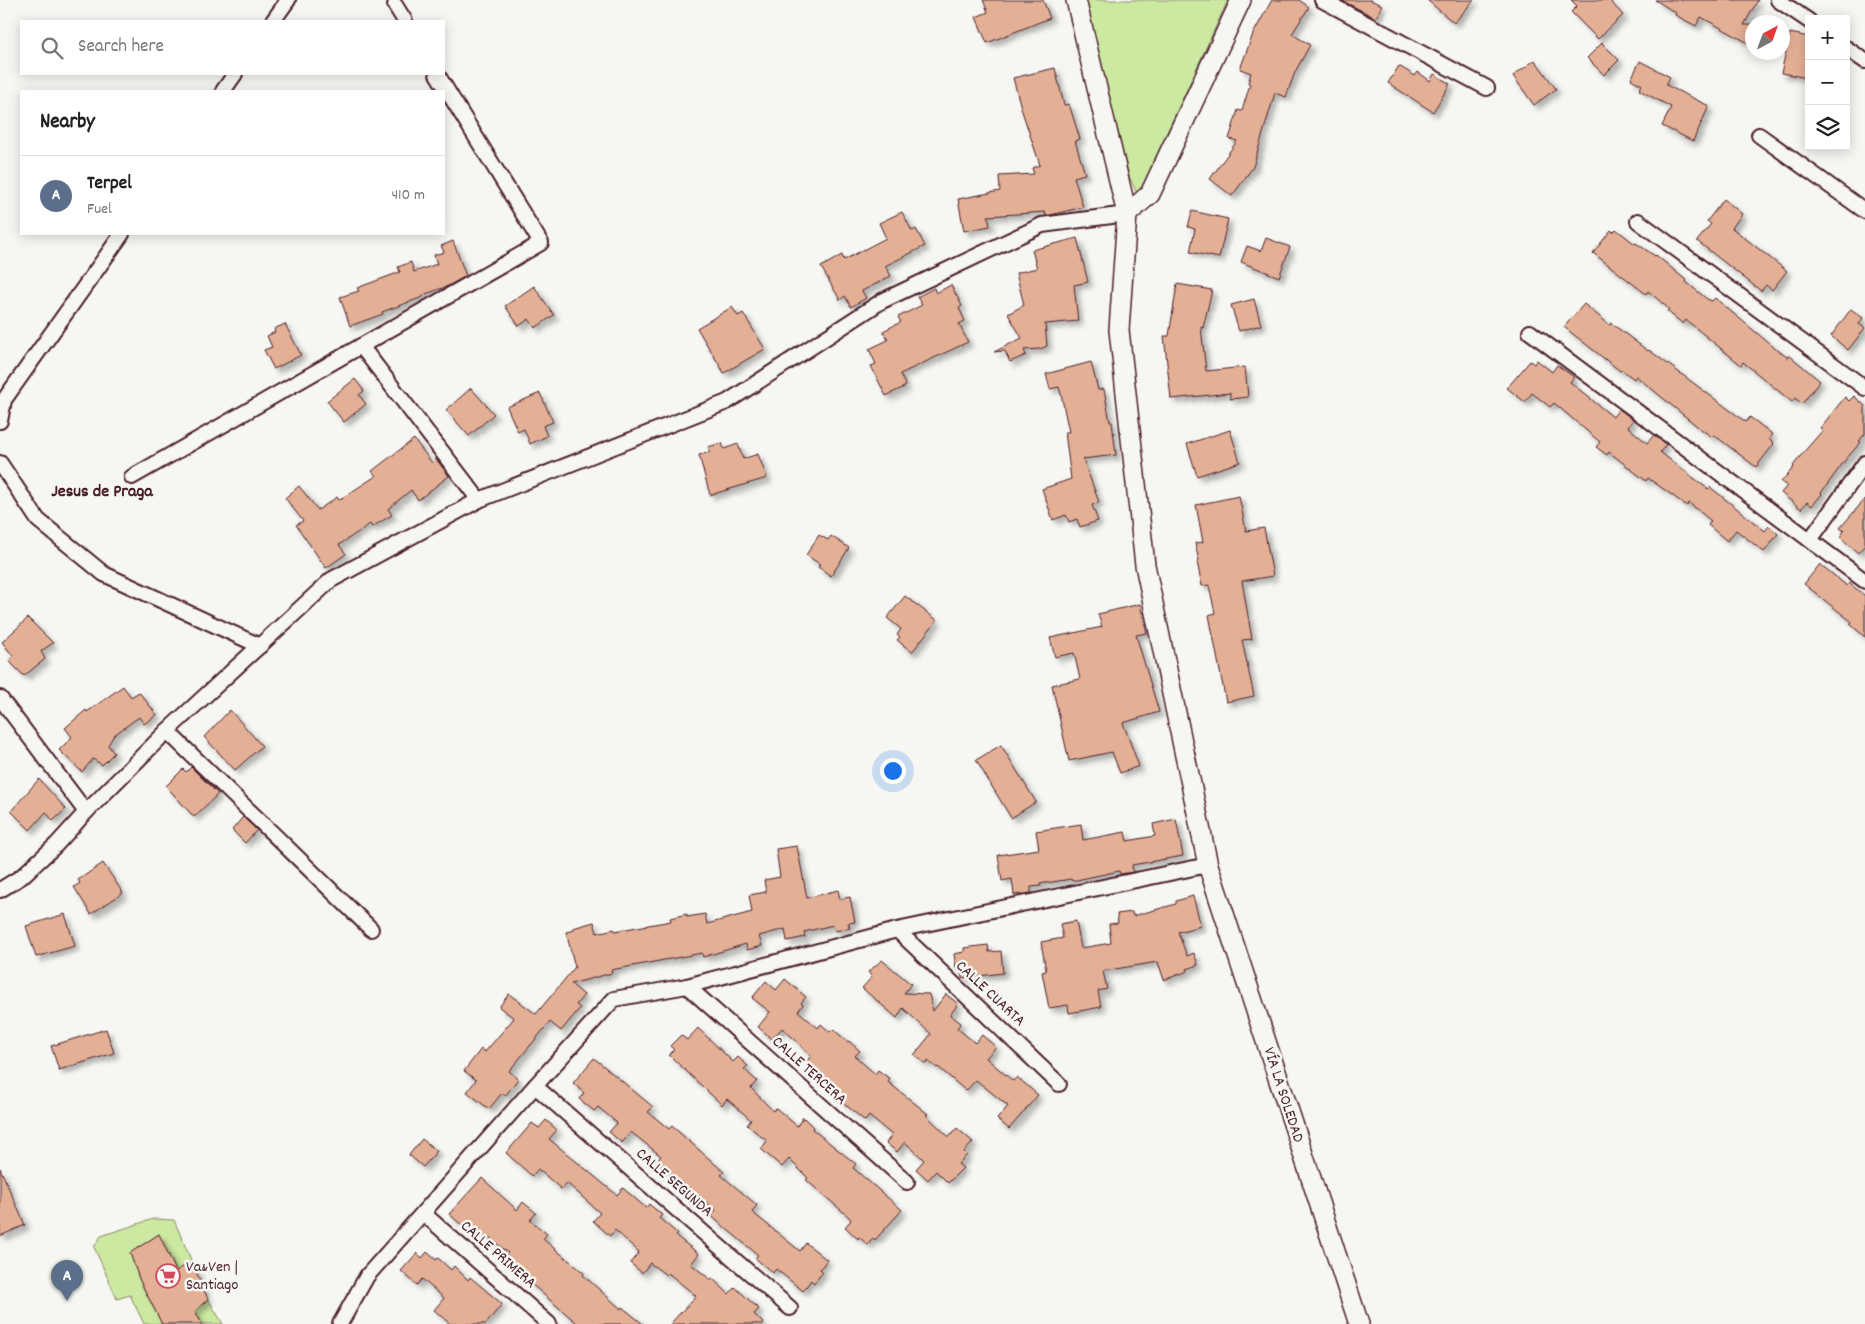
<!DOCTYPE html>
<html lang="en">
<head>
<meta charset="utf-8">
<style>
	:root { --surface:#fff; --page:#f6f6f6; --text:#222; --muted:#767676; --line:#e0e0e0; --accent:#0b8043 }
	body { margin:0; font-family:Dekko,sans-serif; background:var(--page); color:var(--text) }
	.controls { position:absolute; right:15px; top:15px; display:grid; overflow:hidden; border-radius:0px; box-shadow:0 2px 12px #0003 }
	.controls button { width:45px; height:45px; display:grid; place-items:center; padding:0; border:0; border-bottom:1px solid var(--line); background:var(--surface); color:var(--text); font:25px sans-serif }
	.compass { position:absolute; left:1745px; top:15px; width:45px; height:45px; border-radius:50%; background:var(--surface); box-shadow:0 2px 12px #0003; rotate:41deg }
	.you { position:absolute; left:892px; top:770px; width:18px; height:18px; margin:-12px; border:4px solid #fff; border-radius:50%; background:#1a73e8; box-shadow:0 0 0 8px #1a73e833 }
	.badge { display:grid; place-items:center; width:32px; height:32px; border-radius:50%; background:var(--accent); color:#fff; font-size:16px; font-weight:700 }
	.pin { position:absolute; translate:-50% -41px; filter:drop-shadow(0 1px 2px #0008) }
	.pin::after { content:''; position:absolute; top:26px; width:18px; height:15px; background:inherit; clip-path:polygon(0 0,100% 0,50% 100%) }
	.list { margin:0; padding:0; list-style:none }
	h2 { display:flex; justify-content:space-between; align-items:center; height:65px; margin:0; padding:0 20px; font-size:21px }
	h2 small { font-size:16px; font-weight:400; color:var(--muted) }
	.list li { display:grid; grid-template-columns:32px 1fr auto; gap:15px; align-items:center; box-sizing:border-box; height:80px; padding:0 20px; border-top:1px solid var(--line) }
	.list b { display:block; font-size:19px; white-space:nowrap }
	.list p { margin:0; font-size:16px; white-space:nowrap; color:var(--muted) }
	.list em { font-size:16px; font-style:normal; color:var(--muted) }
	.icon { flex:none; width:28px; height:28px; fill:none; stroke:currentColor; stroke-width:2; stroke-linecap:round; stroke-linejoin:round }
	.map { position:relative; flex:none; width:1865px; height:1324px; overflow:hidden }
	.search { position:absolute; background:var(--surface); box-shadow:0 2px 12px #0003; left:20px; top:20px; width:425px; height:55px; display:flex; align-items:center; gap:12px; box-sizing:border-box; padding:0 18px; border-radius:0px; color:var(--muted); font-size:19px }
	.panel { position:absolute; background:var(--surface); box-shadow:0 2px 12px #0003; left:20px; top:90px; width:425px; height:145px; border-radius:0px }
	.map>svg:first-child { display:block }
	.green { fill:#cbe9a0; stroke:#8a8466 }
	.building { fill:#e3b095; stroke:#4a1f2b; filter:url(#shadow) }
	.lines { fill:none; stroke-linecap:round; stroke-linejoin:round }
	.street-casing { stroke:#4a1f2b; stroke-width:18 }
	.secondary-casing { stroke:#4a1f2b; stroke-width:22 }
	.street { stroke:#f6f6f2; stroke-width:14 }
	.secondary { stroke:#f6f6f2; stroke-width:19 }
	.labels { text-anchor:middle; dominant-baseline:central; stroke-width:5; stroke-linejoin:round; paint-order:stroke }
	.street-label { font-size:16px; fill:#4a1f2b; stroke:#f6f6f2 }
	.poi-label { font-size:16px; fill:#4a1f2b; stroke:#f6f6f2; text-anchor:start }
	.neighbourhood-label { font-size:18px; font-weight:bold; fill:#4a1f2b; stroke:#f6f6f2 }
</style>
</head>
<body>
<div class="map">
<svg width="1865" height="1324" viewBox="0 0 1865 1324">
	<defs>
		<filter id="shadow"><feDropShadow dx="4.5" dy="4.5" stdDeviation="2.5" flood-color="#0004"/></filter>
	</defs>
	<rect width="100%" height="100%" fill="#f6f6f2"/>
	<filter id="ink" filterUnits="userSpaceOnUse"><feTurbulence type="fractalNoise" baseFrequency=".02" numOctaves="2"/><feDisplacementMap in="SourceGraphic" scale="10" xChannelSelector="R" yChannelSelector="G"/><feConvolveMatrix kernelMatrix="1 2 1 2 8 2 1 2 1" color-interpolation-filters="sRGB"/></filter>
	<g filter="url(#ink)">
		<g class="green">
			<path d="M1084 0H1228L1138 196 1129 176Z"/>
			<path d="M153 1219 174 1220 192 1262 176 1271 159 1234 130 1253 140 1281 162 1324H144L130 1295 117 1299 94 1247 101 1236Z"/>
			<path d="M208 1299 223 1324H202L195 1311Z"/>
		</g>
		<g class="building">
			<path d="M983 0H1043L1050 18 987 43 976 17 988 12Z"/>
			<path d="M1272 0H1299L1309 7 1292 34 1310 45 1295 72 1286 97 1275 93 1253 167 1232 196 1210 179 1237 141 1229 139 1238 110 1242 111 1250 84 1248 83 1251 73 1240 69 1253 34Z"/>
			<path d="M1341 0H1370L1382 5 1376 18Z"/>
			<path d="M1427 0H1474L1454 23Z"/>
			<path d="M1571 0H1609L1623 15 1598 39 1571 12 1577 6Z"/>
			<path d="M1655 0H1758L1744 25H1752V45L1701 17 1696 26 1675 15 1676 13Z"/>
			<path d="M1790 33 1809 37V69L1807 78 1781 73Z"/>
			<path d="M1602 43 1619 60 1604 75 1587 58Z"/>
			<path d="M1535 60 1556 89 1534 105 1513 76Z"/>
			<path d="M1640 61 1670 77 1666 85 1709 106 1693 141 1662 126 1671 107 1639 90 1642 85 1631 79Z"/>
			<path d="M1399 66 1415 76 1418 72 1430 81 1434 74 1450 84 1433 112 1388 83Z"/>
			<path d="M1055 68 1064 105 1069 104 1080 139 1075 141 1085 174 1074 177 1083 207 1046 216 1045 212 988 216 990 226 964 231 958 199 1000 191 999 176 1034 174 1032 168 1040 165 1022 111 1013 78Z"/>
			<path d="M1724 199 1742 214 1732 228 1787 271 1772 290 1766 285 1761 291 1697 241 1711 224 1707 221Z"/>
			<path d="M1192 211 1228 219 1219 258 1190 252 1195 229 1188 227Z"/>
			<path d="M902 212 912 231 916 229 925 246 885 266 891 276 862 291 866 298 851 307 845 296 840 300 821 267 842 255 844 260 886 238 879 223Z"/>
			<path d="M1616 229 1635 244 1636 243 1655 256 1656 255 1687 281 1686 282 1707 299 1712 301 1715 298 1770 344 1788 358 1789 355 1820 381 1802 404 1795 398 1792 402 1743 362 1741 365 1686 320 1683 324 1667 311 1669 309 1648 291 1646 294 1593 253 1611 230 1613 232Z"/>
			<path d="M1077 238 1088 282 1074 285 1078 321 1045 324 1047 346 1040 349 1024 350 1026 355 1010 362 1005 351 994 352 1022 338 1008 314 1024 305 1016 273 1037 268 1032 250Z"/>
			<path d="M1266 238 1290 247 1279 277 1241 262 1247 246 1261 251Z"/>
			<path d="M453 241 466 276 448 286 423 295V297L382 312 383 314 350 326 340 297 359 291 357 288 400 272 398 267 411 262 414 272 437 264 434 255 444 252 441 246Z"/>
			<path d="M1177 284 1212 290 1203 328 1201 327 1206 371 1245 367 1248 397 1230 399V393L1171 399 1164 336H1169Z"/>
			<path d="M951 285 962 306 959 308 965 321 959 324 968 342 900 374 906 386 886 396 871 366 876 364 869 349 888 340 883 331 901 322 898 317 922 305 917 297 934 288 936 293Z"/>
			<path d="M534 286 554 315 535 328 529 319 519 326 505 306Z"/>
			<path d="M1254 299 1261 325 1239 331 1231 305Z"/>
			<path d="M1584 304 1610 325 1611 323 1648 351 1649 350 1746 422 1750 417 1772 434 1769 439 1774 444 1756 467 1714 435 1712 437 1698 427 1636 376 1634 379 1622 370 1620 371 1564 327Z"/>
			<path d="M732 307 738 316 743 313 765 349 724 373 697 328Z"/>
			<path d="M1851 309 1863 318 1859 324 1865 328 1848 350 1831 336Z"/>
			<path d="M285 324 301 355 274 369 264 350 272 347 267 336 275 332 274 329Z"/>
			<path d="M1537 360 1552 372 1557 365 1574 377 1570 382 1613 417 1619 409 1634 420 1628 427 1647 443 1654 435 1666 445 1660 452 1708 489 1710 487 1765 531 1769 526 1778 534 1764 552 1736 530 1727 541 1708 525 1711 521 1689 503 1687 506 1648 478 1646 481 1609 452 1607 455 1596 447 1600 442 1554 403 1550 407 1532 393 1525 402 1507 388 1530 361 1534 364Z"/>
			<path d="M1091 362 1098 390 1104 389 1110 422H1112L1116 455 1083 459 1099 502 1092 505 1098 521 1080 527 1077 519 1069 522 1066 515 1053 520 1042 489 1071 479 1065 432H1069L1061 394 1059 387 1050 389 1046 374Z"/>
			<path d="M355 379 364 391 359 395 366 404 344 422 327 401Z"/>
			<path d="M471 388 494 414 469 436 446 410Z"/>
			<path d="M540 393 553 422 543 426 547 436 530 444 524 429 518 432 507 407Z"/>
			<path d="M1854 396 1865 406V434L1859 441 1861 442 1846 459 1821 493 1822 494 1812 506 1807 502 1801 509 1781 493 1787 486 1781 482 1794 467 1793 466 1802 454 1823 430 1820 428 1845 397 1849 401Z"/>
			<path d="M1230 430 1240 462 1197 476 1187 444Z"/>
			<path d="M414 439 432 463 436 459 449 476 418 500 411 490 388 509 392 515 372 527 370 524 339 545 346 554 326 568 296 525 303 521 285 498 299 486 318 510 337 497 339 500 376 476 372 471Z"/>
			<path d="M722 443 724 449 738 444 743 459 758 454 767 478 710 495 699 455 710 452 708 447Z"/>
			<path d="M1239 496 1246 531 1264 528 1273 576 1242 581 1252 639 1242 640 1254 696 1226 702 1209 615 1215 613 1209 585 1202 586 1197 562 1199 561 1195 543 1203 542 1196 505Z"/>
			<path d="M1865 499V545L1858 553 1840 537 1844 531 1840 528Z"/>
			<path d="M819 535 828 540 831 536 849 548 831 576 818 567 820 564 806 555Z"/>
			<path d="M1820 564 1847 586 1849 583 1865 596V637L1850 624 1852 622 1804 584Z"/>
			<path d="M905 596 937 620 912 652 897 640 900 637 897 635 901 629 887 618Z"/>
			<path d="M1140 604 1147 633 1136 635 1159 712 1123 723 1139 766 1120 773 1112 752 1069 761 1052 685 1080 679 1074 653 1055 657 1050 638 1102 627 1098 614Z"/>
			<path d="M28 618 53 643 41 651 45 659 24 676 9 661 13 656 2 642Z"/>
			<path d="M123 686 131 697 139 692 157 715 144 724 139 717 114 735 108 745 114 753 102 765 93 759 82 772 59 750 72 737 65 728 86 710 87 712Z"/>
			<path d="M230 710 262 746 235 770 204 737Z"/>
			<path d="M1001 745 1036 802 1011 818 976 760Z"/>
			<path d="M191 767 218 794 194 817 166 786 183 769 186 772Z"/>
			<path d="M39 779 66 809 53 821 46 812 30 830 11 811Z"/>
			<path d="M243 817 257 830 245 843 232 830Z"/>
			<path d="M1176 819 1183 856 1132 865 1133 872 1120 874 1119 871 1072 881 1071 879 1040 884 1041 886 1031 887V893L1014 895 1012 879 1002 881 998 855 1039 849 1036 831 1081 824 1083 840 1125 832 1127 841 1155 836 1153 824Z"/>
			<path d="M797 846 807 898 838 890 840 899 850 897 855 922 848 923 850 928 835 931 833 925 804 932 805 937 787 941 785 929 759 936 762 946 747 950 746 944 703 957 702 953 611 970 612 973 571 984 584 995 576 1005 580 1008 561 1031 550 1022 509 1071 518 1079 505 1096 502 1093 489 1109 467 1092 476 1080 464 1071 481 1049 485 1052 514 1018 499 1007 509 994 536 1014 575 967 566 932 574 930 573 928 594 922 597 933 614 929 615 931 671 921 670 918 687 914V917L705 914 707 924 752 912 749 895 766 892 764 880 780 877 776 849Z"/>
			<path d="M103 863 123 893 91 914 74 887 80 883 78 880Z"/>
			<path d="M1193 896 1201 926 1178 932 1187 956 1194 953 1198 965 1187 969 1188 971 1164 980 1158 962 1103 971 1107 989 1098 991 1101 1007 1069 1013 1068 1005 1049 1008 1042 972 1046 971 1041 942 1063 938 1060 924 1076 921 1081 948 1111 943 1109 924 1118 923 1117 914 1132 912 1133 916 1176 904V901Z"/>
			<path d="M65 914 75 946 36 957 26 926Z"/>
			<path d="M988 945 989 952 1001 951 1003 973 962 978 961 968 956 969 954 954 964 952V948Z"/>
			<path d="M882 960 911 984 904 993 929 994 933 1011 946 994 958 1004 950 1015 961 1023 957 1028 975 1043 982 1035 996 1047 986 1058 1013 1081 1017 1077 1038 1095 1009 1129 997 1119 1008 1106 976 1080 966 1091 938 1067 937 1068 928 1061 926 1064 914 1055 931 1034 903 1008 897 1018 862 988 872 977 868 972Z"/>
			<path d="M785 979 806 997 801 1003 803 1005 798 1011 818 1028 821 1024 830 1032 833 1029 848 1042 849 1041 860 1051 855 1056 875 1074 878 1070 890 1079 888 1082 928 1114 926 1115 949 1137 957 1128 973 1142 964 1152 967 1155 958 1164 963 1168 948 1183 936 1171 928 1180 916 1169 924 1160 905 1142 897 1152 886 1143 892 1135 869 1116 865 1121 840 1100 843 1096 806 1062 811 1056 801 1047 802 1046 782 1028 772 1039 758 1027 770 1012 752 998 766 981 776 990Z"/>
			<path d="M698 1028 733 1062 738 1057 748 1066 744 1069 757 1081 751 1088 773 1111 776 1108 797 1126 803 1117 813 1127 812 1129 856 1164 853 1168 902 1210 875 1240 873 1238 868 1245 859 1237 858 1239 845 1227 851 1220 849 1217 806 1180 808 1178 789 1159 782 1167 761 1149 767 1141 747 1125 751 1120 727 1099 722 1105 669 1055 674 1050 670 1046 681 1035 687 1040Z"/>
			<path d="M106 1029 114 1053 59 1070 51 1046Z"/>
			<path d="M594 1058 653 1107 648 1112 669 1129 672 1126 724 1172 721 1175 757 1205 752 1212 800 1251 806 1243 827 1260 820 1269 823 1272 814 1283 811 1280 803 1291 776 1269 773 1273 755 1258 758 1255 711 1216 716 1210 656 1162 661 1156 631 1132 622 1143 609 1132 617 1123 598 1107 594 1111 579 1099 584 1093 573 1083Z"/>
			<path d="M546 1120 557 1130 549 1139 617 1195 623 1188 646 1208 649 1204 662 1215 659 1218 678 1234 676 1236 699 1254 691 1264 711 1280 712 1278 729 1294 735 1287 759 1309 754 1314 764 1324H670L696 1296 668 1273 666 1275 650 1263 642 1273 630 1263 639 1252 615 1230 610 1236 593 1221 600 1213 567 1183 561 1189 538 1169 532 1176 506 1153 532 1123 539 1128Z"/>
			<path d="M422 1139 437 1151 423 1167 409 1155Z"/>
			<path d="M0 1168 25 1225 0 1236Z"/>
			<path d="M482 1178 517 1210 523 1202 536 1213 530 1220 547 1234 543 1239 584 1273 583 1275 621 1309 622 1307 643 1324H578L502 1259 508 1253 489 1237 487 1240 468 1222 464 1227 449 1214Z"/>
			<path d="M159 1234 176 1271 192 1262 208 1299 195 1311 202 1324H162L140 1281 130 1253Z"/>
			<path d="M427 1252 436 1260 438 1258 451 1270 454 1266 468 1280 470 1277 502 1304 486 1324H450L434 1310 444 1298 422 1279 417 1285 401 1271 417 1253 422 1258Z"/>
		</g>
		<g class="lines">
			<g class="street-casing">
				<g id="street">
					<path d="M1322 0 1487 88"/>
					<path d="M1778 0 1809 21"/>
					<path d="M395 5 405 21"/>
					<path d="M273 21 288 0"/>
					<path d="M1846 48 1865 61"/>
					<path d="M223 91 235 74"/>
					<path d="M1759 135 1865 211"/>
					<path d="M1638 221 1865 388"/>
					<path d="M1530 332 1865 581"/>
					<path d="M361 346 479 500"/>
					<path d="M0 421 4 400 122 234"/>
					<path d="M0 463 38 520 104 574 260 646"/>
					<path d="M132 477 541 243 437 74"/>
					<path d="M1810 540 1865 463"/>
					<path d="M0 698 86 812"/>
					<path d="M167 731 371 929"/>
					<path d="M0 890 21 877 56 845 86 812 167 731 331 580 479 500 727 402 882 301 1042 225 1127 214"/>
					<path d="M897 930 1059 1084"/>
					<path d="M687 986 907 1182"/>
					<path d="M535 1086 790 1308"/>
					<path d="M423 1213 549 1324"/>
					<path d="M340 1324 367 1276 535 1086 614 999 687 986 897 930 1208 865"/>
				</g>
			</g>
			<g class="secondary-casing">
				<g id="secondary">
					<path d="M1076 0 1127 214 1119 330 1145 565 1208 865 1359 1324"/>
					<path d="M1127 214 1150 194 1241 0"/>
				</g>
			</g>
			<use href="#street" class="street"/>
			<use href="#secondary" class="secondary"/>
		</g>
	</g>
	<defs>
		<g id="supermarket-ring" transform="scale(1.25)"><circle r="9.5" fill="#f6f6f2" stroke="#d1495b" stroke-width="1.5"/><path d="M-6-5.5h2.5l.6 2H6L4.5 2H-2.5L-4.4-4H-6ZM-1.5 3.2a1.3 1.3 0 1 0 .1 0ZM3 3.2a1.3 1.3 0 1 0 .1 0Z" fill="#d1495b"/></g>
	</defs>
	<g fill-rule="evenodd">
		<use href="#supermarket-ring" x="168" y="1276"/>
	</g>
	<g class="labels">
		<g class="street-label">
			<text transform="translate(990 994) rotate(43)">CALLE CUARTA</text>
			<text transform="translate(809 1071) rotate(42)">CALLE TERCERA</text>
			<text transform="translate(1283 1095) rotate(72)">VÍA LA SOLEDAD</text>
			<text transform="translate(674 1183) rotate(41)">CALLE SEGUNDA</text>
			<text transform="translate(498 1255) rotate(41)">CALLE PRIMERA</text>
		</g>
		<g class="poi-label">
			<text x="186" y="1267">Va&amp;Ven |<tspan x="186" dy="18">Santiago</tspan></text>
		</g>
		<g class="neighbourhood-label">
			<text x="102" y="492">Jesus de Praga</text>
		</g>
	</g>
</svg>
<div class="controls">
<button>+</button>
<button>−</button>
<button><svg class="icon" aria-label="layers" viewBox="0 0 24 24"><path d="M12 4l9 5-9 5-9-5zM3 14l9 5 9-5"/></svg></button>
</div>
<svg class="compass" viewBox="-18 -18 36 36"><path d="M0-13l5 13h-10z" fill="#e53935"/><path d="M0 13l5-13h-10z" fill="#767676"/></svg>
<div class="you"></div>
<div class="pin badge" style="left:67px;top:1301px;background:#5c6f8a">A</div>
<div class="search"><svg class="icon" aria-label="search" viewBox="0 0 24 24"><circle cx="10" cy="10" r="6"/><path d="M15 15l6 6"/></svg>Search here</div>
<section class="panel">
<h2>Nearby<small></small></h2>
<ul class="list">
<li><span class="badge" style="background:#5c6f8a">A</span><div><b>Terpel</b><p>Fuel</p></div><em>410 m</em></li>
</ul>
</section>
</div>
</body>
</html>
